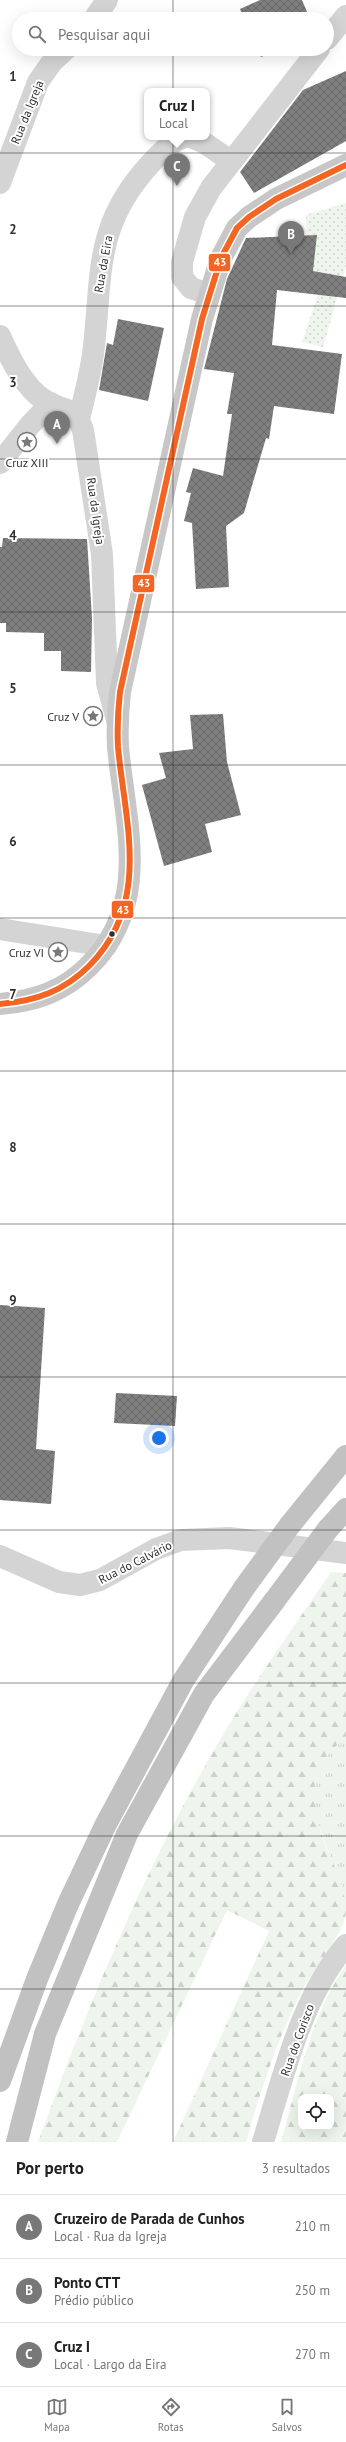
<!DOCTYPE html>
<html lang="pt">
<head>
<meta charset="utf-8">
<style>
	:root { --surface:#fff; --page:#f6f6f6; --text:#222; --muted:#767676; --line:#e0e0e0; --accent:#787878 }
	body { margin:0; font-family:"PT Sans",sans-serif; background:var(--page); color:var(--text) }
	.controls { position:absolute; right:12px; bottom:12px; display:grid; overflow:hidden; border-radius:8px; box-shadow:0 4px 16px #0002 }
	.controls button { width:36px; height:36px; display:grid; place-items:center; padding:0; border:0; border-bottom:1px solid var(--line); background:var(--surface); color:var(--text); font:20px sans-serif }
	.you { position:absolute; left:159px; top:1438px; width:14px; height:14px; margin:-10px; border:3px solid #fff; border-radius:50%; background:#1a73e8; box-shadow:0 0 0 6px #1a73e833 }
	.badge { display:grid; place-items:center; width:26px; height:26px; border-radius:50%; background:var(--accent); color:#fff; font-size:13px; font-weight:700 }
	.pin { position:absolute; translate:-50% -33px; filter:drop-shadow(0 1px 2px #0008) }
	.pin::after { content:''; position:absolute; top:21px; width:14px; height:12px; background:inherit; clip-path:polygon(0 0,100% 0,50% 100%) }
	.popup { position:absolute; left:144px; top:88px; width:66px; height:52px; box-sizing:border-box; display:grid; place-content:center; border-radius:8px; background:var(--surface); filter:drop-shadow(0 1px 3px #0005); font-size:13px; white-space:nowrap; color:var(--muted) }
	.popup b { font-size:15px; color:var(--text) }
	.popup::after { content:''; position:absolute; left:50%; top:100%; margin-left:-8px; border:8px solid transparent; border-top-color:var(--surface) }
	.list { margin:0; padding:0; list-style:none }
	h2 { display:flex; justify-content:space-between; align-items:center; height:52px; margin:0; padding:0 16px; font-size:17px }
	h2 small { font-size:13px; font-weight:400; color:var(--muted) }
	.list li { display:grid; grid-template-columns:26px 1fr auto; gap:12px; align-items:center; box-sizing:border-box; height:64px; padding:0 16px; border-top:1px solid var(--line) }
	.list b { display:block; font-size:15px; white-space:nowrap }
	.list p { margin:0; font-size:13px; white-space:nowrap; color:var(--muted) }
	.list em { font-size:13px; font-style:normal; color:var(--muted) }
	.icon { flex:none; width:22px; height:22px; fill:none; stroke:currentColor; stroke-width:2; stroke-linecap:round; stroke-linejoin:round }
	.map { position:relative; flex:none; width:346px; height:2142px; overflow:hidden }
	.search { position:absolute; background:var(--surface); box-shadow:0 4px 16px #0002; left:12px; right:12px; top:12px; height:44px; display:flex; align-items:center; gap:10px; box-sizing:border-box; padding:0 14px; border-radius:22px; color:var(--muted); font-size:15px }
	.sheet { height:244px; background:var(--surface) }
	nav { display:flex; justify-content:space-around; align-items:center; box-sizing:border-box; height:56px; border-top:1px solid var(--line); background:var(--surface); font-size:11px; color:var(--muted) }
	nav a { display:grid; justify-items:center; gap:2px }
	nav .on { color:var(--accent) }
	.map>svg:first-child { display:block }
	.grass { fill:url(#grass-tufts) }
	.forest { fill:url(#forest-firs); fill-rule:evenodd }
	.park { fill:url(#park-dots) }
	.building { fill:url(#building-cross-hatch) }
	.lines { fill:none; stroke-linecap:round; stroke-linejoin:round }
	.minor { stroke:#d4d4d4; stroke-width:22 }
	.major { stroke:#c7c7c7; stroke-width:22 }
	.highway { stroke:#c1c1c1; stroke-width:22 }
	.highway-bridge { stroke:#c1c1c1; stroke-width:22 }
	.bus-1-casing { stroke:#fff; stroke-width:9 }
	.bus-1 { stroke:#f26522; stroke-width:6 }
	.grid { fill:none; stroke:#2f2f2f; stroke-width:1; stroke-opacity:0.55 }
	.bus-dot { fill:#2f2f2f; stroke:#fff; stroke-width:1.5 }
	.labels { text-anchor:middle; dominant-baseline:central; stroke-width:4; stroke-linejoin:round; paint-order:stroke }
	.street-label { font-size:12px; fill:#2f2f2f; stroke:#fff }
	.poi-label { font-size:12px; fill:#2f2f2f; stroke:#fff; text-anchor:end }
	.grid-label { font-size:13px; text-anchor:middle; font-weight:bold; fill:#2f2f2f; stroke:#fff; stroke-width:4; stroke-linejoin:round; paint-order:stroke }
	.line-badge { stroke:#fff; stroke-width:1.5 }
	.badge-label { font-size:11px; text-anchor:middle; font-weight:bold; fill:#fff }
</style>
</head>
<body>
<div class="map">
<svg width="346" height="2142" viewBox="0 0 346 2142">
	<defs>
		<pattern id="grass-tufts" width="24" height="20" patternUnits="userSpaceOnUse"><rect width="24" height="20" fill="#edf5ec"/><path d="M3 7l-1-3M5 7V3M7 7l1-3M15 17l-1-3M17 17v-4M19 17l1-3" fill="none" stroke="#ccd2cb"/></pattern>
		<pattern id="forest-firs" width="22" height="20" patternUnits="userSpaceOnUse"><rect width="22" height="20" fill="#edf5ec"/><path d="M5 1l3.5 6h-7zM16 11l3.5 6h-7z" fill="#ccd2cb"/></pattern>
		<pattern id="park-dots" width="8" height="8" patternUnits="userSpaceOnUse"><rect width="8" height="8" fill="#edf5ec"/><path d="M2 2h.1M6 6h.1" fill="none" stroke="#ccd2cb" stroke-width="1.8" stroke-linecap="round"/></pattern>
		<pattern id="building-cross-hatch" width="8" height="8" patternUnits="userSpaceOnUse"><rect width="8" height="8" fill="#7f7f7f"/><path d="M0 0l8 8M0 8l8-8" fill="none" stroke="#686868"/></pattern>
	</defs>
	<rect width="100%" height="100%" fill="#fff"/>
	<path class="grass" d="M346 1736V1911C343 1865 298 1813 320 1766 325 1755 338 1745 346 1736Z"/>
	<g class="forest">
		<path d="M331 1572 346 1573V1736C338 1745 325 1755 320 1766 306 1794 321 1837 333 1863 340 1877 346 1896 346 1912 344 1935 312 1970 300 1994 277 2041 260 2091 246 2142H173L269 1931 227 1910 117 2142H38C84 2016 135 1891 201 1773 239 1703 286 1638 331 1572Z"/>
		<path d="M346 1965V2142H281C298 2083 310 2016 346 1965ZM301 2097H331V2127H301Z"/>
	</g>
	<path class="park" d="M346 203V266L323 347 302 342 318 295 320 273 313 271 317 236H307L306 215Z"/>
	<g class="building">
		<path d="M260 0H302L310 19H244L240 9Z"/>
		<path d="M257 49H280L261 57Z"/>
		<path d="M346 71V141L254 193 240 172 303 90Z"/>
		<path d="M317 235 313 271 346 277V298L277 290 272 345 342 354 334 414 274 406 269 439 266 438 244 513 226 526 229 587 196 589 192 523 184 521 191 493 186 492 193 468 223 476 232 414H227L234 373 204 369 227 279 246 238Z"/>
		<path d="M118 319 164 328 148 401 99 390 107 343 113 345Z"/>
		<path d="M3 538 87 539 92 618 91 672 61 671V651H44V633L6 632V623H0V547H2Z"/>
		<path d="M223 714 227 762 241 815 205 824 212 852 164 866 142 785 166 778 159 753 193 749 190 715Z"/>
		<path d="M0 1305 45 1308 36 1449 55 1451 51 1504 0 1500Z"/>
		<path d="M116 1393 177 1396 175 1426 114 1423Z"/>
	</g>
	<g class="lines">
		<g class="minor">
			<path d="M94 19 107 0"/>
			<path d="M327 39 346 16"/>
			<path d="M191 137 203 142 231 161"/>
			<path d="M0 183 38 82 52 62 66 49"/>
			<path d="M209 294 191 288 182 277V262L195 217 211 188 319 49"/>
			<path d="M0 336C10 358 23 386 44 400 63 413 73 403 83 430L102 554 107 683 117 720"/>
			<path d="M79 419C84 398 90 376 93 354 103 275 92 226 152 162 162 152 171 141 185 137"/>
			<path d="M0 463 30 425 51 403"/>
			<path d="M0 929 106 946"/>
			<path d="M0 1556 59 1582 80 1585 100 1580 156 1549 181 1540 229 1538 346 1553"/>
			<path d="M263 2142C283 2077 301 1998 346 1945"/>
		</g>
		<path class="major" d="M0 1004C36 1001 64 991 89 966 152 903 125 823 118 747 117 728 118 710 120 692L202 319 221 258 237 228 249 217 276 199 346 165"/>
		<g class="highway">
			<path d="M290 1525 346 1456"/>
			<path d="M328 1529 346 1509"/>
			<path d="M0 2081 37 1979 68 1904 106 1824 183 1681 244 1588"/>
			<path d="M17 2142 45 2034 127 1834 204 1694 275 1600"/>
		</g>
		<g class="highway-bridge">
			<path d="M244 1588 290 1525"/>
			<path d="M275 1600 328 1529"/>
		</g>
		<g class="bus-1-casing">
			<path id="bus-1" d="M0 1004C36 1001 64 991 89 966 152 903 125 823 118 747 117 728 118 710 120 692L202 319 221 258 237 228 249 217 276 199 346 165"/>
		</g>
		<use href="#bus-1" class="bus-1"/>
	</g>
	<path class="grid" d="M173 0V19M173 49V2142M0 153H346M0 306H346M0 459H346M0 612H346M0 765H346M0 918H346M0 1071H346M0 1224H346M0 1377H346M0 1530H346M0 1683H346M0 1836H346M0 1989H346"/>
	<defs>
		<g id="sight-ring" transform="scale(1)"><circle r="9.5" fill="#fff" stroke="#787878" stroke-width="1.5"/><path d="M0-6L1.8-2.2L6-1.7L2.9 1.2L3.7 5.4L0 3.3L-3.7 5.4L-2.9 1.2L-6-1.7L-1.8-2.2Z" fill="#787878"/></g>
	</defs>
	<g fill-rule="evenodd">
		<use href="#sight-ring" x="27" y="442"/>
		<use href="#sight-ring" x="93" y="716"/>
		<use href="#sight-ring" x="58" y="952"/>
	</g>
	<circle class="bus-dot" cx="112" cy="934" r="3.5"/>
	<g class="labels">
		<g class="street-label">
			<text transform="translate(27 112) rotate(-68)">Rua da Igreja</text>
			<text transform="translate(103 264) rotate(-80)">Rua da Eira</text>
			<text transform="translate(96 511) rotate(82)">Rua da Igreja</text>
			<text transform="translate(135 1562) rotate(-27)">Rua do Calvário</text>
			<text transform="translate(297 2040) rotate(-70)">Rua do Corisco</text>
		</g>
		<g class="poi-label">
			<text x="27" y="462" text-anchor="middle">Cruz XIII</text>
			<text x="79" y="716">Cruz V</text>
			<text x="44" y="952">Cruz VI</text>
		</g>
	</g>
	<g class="grid-label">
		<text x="13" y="81">1</text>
		<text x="13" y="234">2</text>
		<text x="13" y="387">3</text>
		<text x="13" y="540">4</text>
		<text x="13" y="693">5</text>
		<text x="13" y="846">6</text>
		<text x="13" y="999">7</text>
		<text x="13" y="1152">8</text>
		<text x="13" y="1305">9</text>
	</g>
	<g class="line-badge">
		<rect x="208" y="253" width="23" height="19" rx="4" fill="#f26522"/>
		<rect x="132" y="574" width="23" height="19" rx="4" fill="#f26522"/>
		<rect x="111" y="900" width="23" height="19" rx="4" fill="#f26522"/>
	</g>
	<g class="badge-label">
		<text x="220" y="266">43</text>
		<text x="144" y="587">43</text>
		<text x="123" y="914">43</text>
	</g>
</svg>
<div class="controls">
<button><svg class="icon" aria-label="locate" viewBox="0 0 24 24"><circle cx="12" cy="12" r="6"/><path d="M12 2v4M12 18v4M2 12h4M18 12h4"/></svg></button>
</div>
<div class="you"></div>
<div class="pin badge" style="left:57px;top:444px">A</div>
<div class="pin badge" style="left:291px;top:254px">B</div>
<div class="pin badge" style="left:177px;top:186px">C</div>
<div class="popup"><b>Cruz I</b>Local</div>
<div class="search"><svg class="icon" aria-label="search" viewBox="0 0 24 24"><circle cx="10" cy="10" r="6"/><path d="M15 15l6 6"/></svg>Pesquisar aqui</div>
</div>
<section class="sheet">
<h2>Por perto<small>3 resultados</small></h2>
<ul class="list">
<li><span class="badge">A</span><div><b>Cruzeiro de Parada de Cunhos</b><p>Local · Rua da Igreja</p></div><em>210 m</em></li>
<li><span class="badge">B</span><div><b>Ponto CTT</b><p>Prédio público</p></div><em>250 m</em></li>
<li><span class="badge">C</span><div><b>Cruz I</b><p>Local · Largo da Eira</p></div><em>270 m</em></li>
</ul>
</section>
<nav>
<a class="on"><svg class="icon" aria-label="map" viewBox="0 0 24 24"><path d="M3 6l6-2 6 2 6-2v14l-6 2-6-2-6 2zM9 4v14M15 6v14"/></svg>Mapa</a>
<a><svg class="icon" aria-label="directions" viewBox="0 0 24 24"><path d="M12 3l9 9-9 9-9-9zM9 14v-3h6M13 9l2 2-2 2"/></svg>Rotas</a>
<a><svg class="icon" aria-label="saved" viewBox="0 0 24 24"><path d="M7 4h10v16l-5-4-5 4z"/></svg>Salvos</a>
</nav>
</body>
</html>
